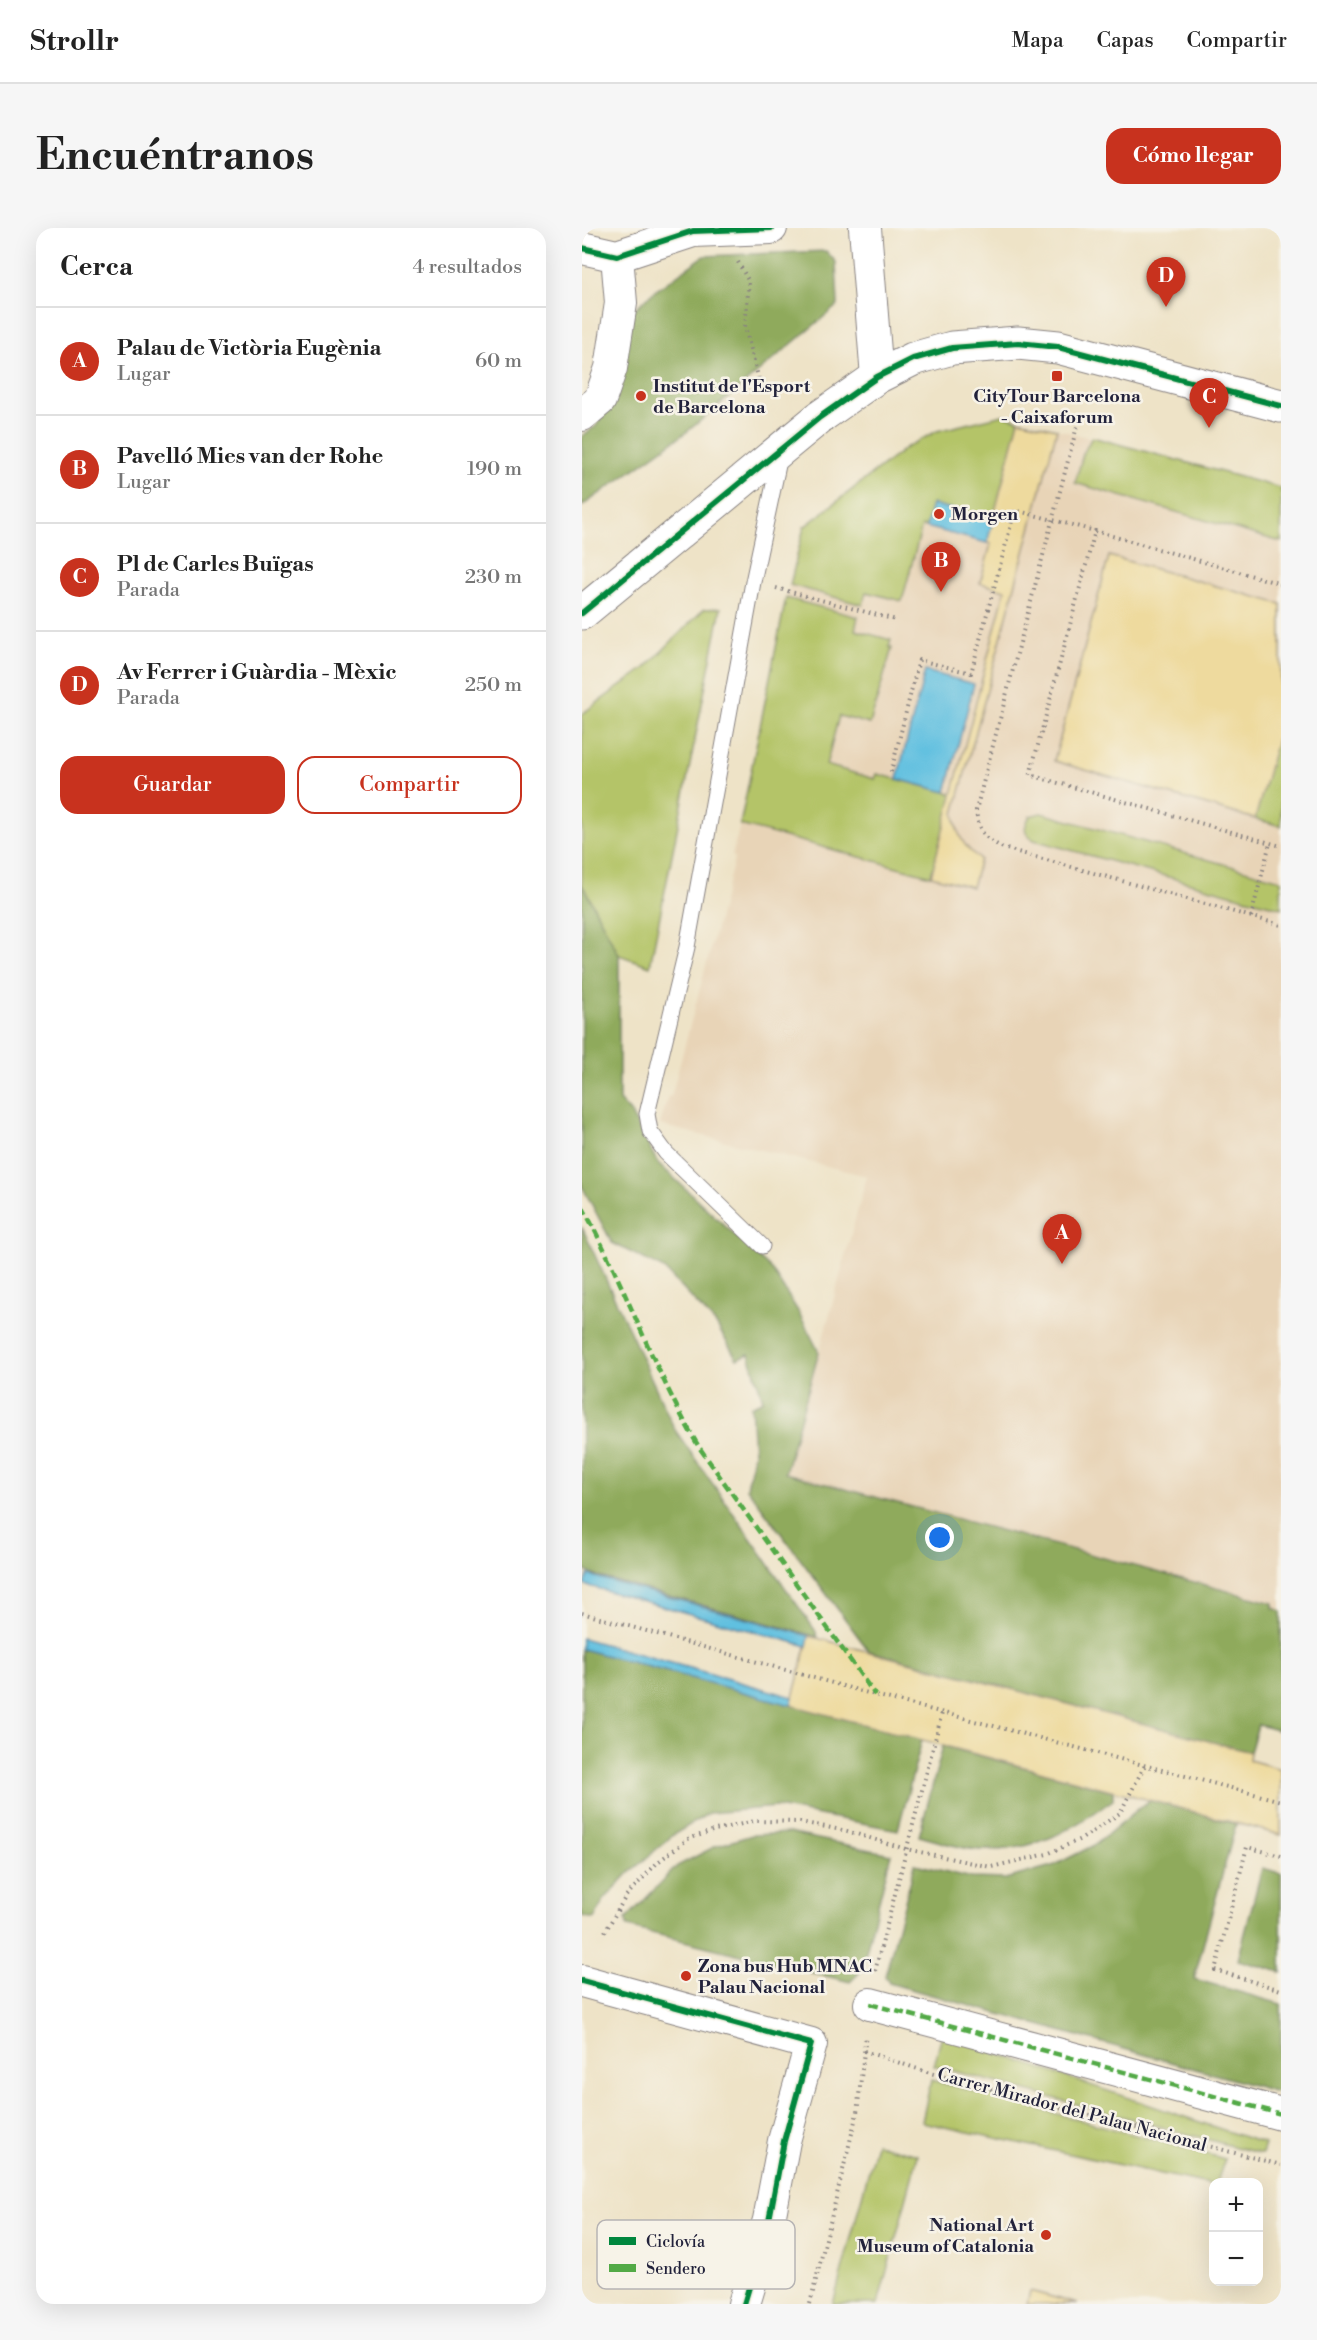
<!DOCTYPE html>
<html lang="es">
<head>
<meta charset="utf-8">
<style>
	:root { --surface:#fff; --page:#f6f6f6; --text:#222; --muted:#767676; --line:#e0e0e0; --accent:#c8321e }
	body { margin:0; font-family:"Libre Bodoni",serif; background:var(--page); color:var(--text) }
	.controls { position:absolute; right:18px; bottom:18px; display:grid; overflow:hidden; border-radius:12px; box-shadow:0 6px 24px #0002 }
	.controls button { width:54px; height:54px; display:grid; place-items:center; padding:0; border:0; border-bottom:2px solid var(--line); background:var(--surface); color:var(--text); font:30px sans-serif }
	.you { position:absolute; left:358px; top:1310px; width:21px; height:21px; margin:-15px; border:4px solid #fff; border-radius:50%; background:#1a73e8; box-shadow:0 0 0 9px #1a73e833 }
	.badge { display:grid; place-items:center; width:39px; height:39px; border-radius:50%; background:var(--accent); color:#fff; font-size:20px; font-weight:700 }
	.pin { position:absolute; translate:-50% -50px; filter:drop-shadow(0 2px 3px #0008) }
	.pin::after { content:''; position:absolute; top:32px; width:21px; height:18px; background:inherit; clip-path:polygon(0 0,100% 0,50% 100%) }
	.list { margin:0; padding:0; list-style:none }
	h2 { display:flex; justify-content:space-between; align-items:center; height:78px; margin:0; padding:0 24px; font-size:26px }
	h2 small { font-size:20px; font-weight:400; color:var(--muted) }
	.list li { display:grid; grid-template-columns:39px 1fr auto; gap:18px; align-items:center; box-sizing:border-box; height:108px; padding:0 24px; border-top:2px solid var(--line) }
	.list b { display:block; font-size:22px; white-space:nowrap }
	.list p { margin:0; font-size:20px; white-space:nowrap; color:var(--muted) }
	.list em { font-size:20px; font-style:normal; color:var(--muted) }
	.actions { display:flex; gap:12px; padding:18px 24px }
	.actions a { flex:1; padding:14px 0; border:2px solid var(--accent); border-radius:18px; text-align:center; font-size:21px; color:var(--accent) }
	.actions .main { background:var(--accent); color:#fff }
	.map { position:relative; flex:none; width:699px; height:2076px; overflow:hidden; border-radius:18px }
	header { display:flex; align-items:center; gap:36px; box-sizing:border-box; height:84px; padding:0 30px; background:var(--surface); border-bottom:2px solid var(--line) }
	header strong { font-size:28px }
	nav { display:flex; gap:33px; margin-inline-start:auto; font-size:21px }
	.intro { display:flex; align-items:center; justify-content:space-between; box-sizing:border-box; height:144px; padding:0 36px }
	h1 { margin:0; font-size:42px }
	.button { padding:15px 27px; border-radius:18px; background:var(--accent); color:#fff; font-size:21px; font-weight:700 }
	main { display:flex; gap:36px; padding:0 36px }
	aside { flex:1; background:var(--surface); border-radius:18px; box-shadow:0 6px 24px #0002 }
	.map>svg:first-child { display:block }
	.built { fill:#e8d4b7 }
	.green { fill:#b4c467; stroke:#6b7351; stroke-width:1.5 }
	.forest { fill:#8faa5c; stroke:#58664c; stroke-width:1.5 }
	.sand { fill:#eeda9e; stroke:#887e6c; stroke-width:1.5 }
	.water { fill:#61c0e0; stroke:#42718e; stroke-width:1.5 }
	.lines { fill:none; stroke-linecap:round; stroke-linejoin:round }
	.lane-casing { stroke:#888281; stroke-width:17 }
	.street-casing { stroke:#888281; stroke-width:34 }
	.secondary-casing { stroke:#888281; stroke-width:35 }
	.path { stroke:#888281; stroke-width:4; stroke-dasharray:1.5 4.5; stroke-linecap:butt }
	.lane { stroke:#fff; stroke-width:15 }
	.street { stroke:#fff; stroke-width:32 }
	.secondary { stroke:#fff; stroke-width:33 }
	.quiet { stroke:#53aa46; stroke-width:4.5; stroke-dasharray:9 4.5; stroke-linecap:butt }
	.cycleway-casing { stroke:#f7f3e8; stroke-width:10 }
	.cycleway { stroke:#00873e; stroke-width:6 }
	.poi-dot { fill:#c8321e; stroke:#f7f3e8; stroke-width:2 }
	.labels { text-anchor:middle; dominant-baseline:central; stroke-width:5; stroke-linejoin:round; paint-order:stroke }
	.poi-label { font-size:18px; font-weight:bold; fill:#22223b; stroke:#f7f3e8; text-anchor:start }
	.street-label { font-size:18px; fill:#22223b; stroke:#f7f3e8 }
	.key { fill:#f7f3e8; stroke:#b7b4b4; stroke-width:1.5 }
	.key-label { font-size:16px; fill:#22223b }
</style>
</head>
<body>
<header>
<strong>Strollr</strong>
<nav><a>Mapa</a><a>Capas</a><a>Compartir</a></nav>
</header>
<div class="intro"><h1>Encuéntranos</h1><a class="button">Cómo llegar</a></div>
<main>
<aside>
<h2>Cerca<small>4 resultados</small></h2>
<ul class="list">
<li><span class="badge">A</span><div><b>Palau de Victòria Eugènia</b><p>Lugar</p></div><em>60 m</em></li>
<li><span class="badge">B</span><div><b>Pavelló Mies van der Rohe</b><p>Lugar</p></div><em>190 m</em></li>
<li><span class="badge">C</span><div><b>Pl de Carles Buïgas</b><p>Parada</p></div><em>230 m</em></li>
<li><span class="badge">D</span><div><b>Av Ferrer i Guàrdia - Mèxic</b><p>Parada</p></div><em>250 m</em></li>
</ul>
<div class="actions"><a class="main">Guardar</a><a>Compartir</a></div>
</aside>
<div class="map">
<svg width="699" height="2076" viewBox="0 0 699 2076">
	<rect width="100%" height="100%" fill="#f7f3e8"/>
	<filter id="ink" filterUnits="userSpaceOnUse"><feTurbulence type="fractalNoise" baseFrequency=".0167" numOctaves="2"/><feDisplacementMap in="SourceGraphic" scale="12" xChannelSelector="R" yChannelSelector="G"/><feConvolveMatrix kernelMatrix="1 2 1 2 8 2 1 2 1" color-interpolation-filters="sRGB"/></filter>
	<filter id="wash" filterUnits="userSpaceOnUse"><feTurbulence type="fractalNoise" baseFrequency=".008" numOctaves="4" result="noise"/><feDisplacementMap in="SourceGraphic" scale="24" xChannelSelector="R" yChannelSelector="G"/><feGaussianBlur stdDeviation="1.35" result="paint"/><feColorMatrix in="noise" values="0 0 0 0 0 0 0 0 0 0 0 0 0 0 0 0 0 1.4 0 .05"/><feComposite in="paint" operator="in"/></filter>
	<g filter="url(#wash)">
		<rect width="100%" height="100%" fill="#eee3c7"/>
		<path class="built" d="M421 187 699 260V1383L691 1380V1375L202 1245 212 1209 214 1210 285 948 78 897 86 868 89 869 153 629 150 628 158 597 204 370 222 299 325 219 355 203Z"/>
		<g class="green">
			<path d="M421 187 437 192 411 292 350 276 344 299 340 298 320 373 284 364 281 377 208 357 222 299 325 219 355 203Z"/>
			<path d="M510 209 699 260V314L493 255 501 226Z"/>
			<path d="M204 370 276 389 273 402 309 412 307 419 310 420 288 496 257 488 244 537 293 551 295 546 371 566 349 648 158 597Z"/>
			<path d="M139 380 68 738 37 727 0 656V486L63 440 122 381Z"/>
			<path d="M699 498V598L673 591Z"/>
			<path d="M459 585 699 652V680L452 612C440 606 442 598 448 588Z"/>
			<path d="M360 1807 683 1916 680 1926 352 1838Z"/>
			<path d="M349 1852 643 1931 635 1954H632L631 1957 340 1894Z"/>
			<path d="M294 1916 336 1927 296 2076H251Z"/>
		</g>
		<g class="forest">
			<path d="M244 23 254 34 256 77 106 203 0 278V208L14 198 28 174 50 83 73 63 122 28Z"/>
			<path d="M0 656 37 727V872L48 884 76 935 190 1042 216 1083 237 1124 203 1245 691 1375V1380L699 1383V1503L676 1497 668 1524 287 1423 165 1260 172 1225 169 1178 181 1172 167 1126 155 1131 134 1096 82 1041 30 1015 0 958Z"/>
			<path d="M0 999 93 1202 233 1402 236 1409 11 1347 0 1341Z"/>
			<path d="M0 1421 340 1512 316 1602 195 1579 127 1585 91 1607 46 1646 22 1672 12 1691 0 1688Z"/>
			<path d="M361 1518 531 1563V1572C489 1602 454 1624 400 1622 380 1622 357 1613 337 1608Z"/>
			<path d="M567 1572 654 1596 612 1751 699 1776V1865L307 1755 303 1748 333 1636 390 1650 424 1651 473 1637 514 1616Z"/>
			<path d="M207 1605 309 1626 279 1743 268 1754 45 1699 44 1691 95 1638 134 1618 170 1607Z"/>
			<path d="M680 1640 699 1645V1744L656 1732Z"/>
		</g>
		<g class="sand">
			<path d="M437 192 475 201 372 586C375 606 381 619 398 631L390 659 349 648 423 362 398 355 409 316 405 314Z"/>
			<path d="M527 328 699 376V498L673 591 472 533Z"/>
			<path d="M227 1408 668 1524 667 1532 699 1541V1607L209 1477Z"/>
			<path d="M448 2063 495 2076H445Z"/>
		</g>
		<g class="water">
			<path d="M350 276 411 292 405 315 344 299Z"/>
			<path d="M343 443 392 456 364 564 315 551Z"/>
			<path d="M6 1347 227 1408 225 1418 3 1357Z"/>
			<path d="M0 1410 211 1469 209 1477 0 1421Z"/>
		</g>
	</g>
	<g filter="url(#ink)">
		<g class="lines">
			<g class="lane-casing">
				<path id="lane" d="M180 1018 84 925 68 903 65 886 105 719 171 354 198 228"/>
			</g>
			<g class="street-casing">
				<g id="street">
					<path d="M283 0 295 149"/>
					<path d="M0 20 35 28 111 3 189 0"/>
					<path d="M0 187 18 172 29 140 39 75 35 28"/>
					<path d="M0 1753 229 1816 202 1913 187 1992 162 2076"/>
					<path d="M288 1776 699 1886"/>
				</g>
			</g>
			<g class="secondary-casing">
				<path id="secondary" d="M0 385 238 189 295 149 331 131 370 120 436 115 476 119 699 178"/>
			</g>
			<g class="path">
				<path d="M156 34 167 54 163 99 178 156"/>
				<path d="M498 187 394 582C396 603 402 610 421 620L699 697"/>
				<path d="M699 356 513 303 448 547 699 618"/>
				<path d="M194 360 314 392"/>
				<path d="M309 544 337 432 389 445 433 282 513 303"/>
				<path d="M669 689 688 615"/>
				<path d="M0 1385 293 1467 699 1573"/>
				<path d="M699 1628 665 1619 633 1742 699 1762"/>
				<path d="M23 1704 44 1668 76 1634 106 1611 133 1602 173 1593 218 1594 265 1603 324 1621 409 1639 465 1626 501 1610 538 1585 563 1537"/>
				<path d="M293 1743 360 1485"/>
				<path d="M282 1823 348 1845 699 1937"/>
				<path d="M228 2076 275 1885 284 1807"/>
			</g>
			<use href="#lane" class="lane"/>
			<use href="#street" class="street"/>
			<use href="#secondary" class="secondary"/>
			<g class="quiet">
				<path d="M0 978C43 1056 71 1142 117 1219L293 1467"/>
				<path d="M288 1776 699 1886"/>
			</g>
			<g class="cycleway-casing">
				<g id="cycleway">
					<path d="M0 20 35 28 111 3 189 0"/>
					<path d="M0 385 238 189 295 149 331 131 370 120 436 115 476 119 699 178"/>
					<path d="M0 1753 229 1816 202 1913 187 1992 162 2076"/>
				</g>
			</g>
			<use href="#cycleway" class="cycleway"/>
		</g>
	</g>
	<g class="poi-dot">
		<rect x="469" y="142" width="12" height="12" rx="3"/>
		<circle cx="59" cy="168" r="6"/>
		<circle cx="357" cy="286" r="6"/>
		<circle cx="104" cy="1748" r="6"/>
		<circle cx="464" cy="2007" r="6"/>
	</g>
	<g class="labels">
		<g class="poi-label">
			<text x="71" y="158">Institut de l'Esport<tspan x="71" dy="21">de Barcelona</tspan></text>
			<text x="475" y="168" text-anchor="middle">CityTour Barcelona<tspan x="475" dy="21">- Caixaforum</tspan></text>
			<text x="369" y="286">Morgen</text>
			<text x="116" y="1738">Zona bus Hub MNAC<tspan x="116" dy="21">Palau Nacional</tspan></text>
			<text x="452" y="1997" text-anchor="end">National Art<tspan x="452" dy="21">Museum of Catalonia</tspan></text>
		</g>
		<g class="street-label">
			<text transform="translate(490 1882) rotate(15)">Carrer Mirador del Palau Nacional</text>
		</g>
	</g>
	<rect x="15" y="1992" width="198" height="69" rx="9" class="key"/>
	<rect x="27" y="2009" width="27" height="8" fill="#00873e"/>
	<rect x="27" y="2036" width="27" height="8" fill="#53aa46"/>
	<g class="key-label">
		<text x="64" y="2019">Ciclovía</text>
		<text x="64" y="2046">Sendero</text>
	</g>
</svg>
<div class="controls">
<button>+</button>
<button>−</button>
</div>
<div class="you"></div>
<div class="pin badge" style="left:480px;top:1036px">A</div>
<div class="pin badge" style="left:359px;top:364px">B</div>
<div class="pin badge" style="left:627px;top:200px">C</div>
<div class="pin badge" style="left:584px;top:79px">D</div>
</div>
</main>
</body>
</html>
